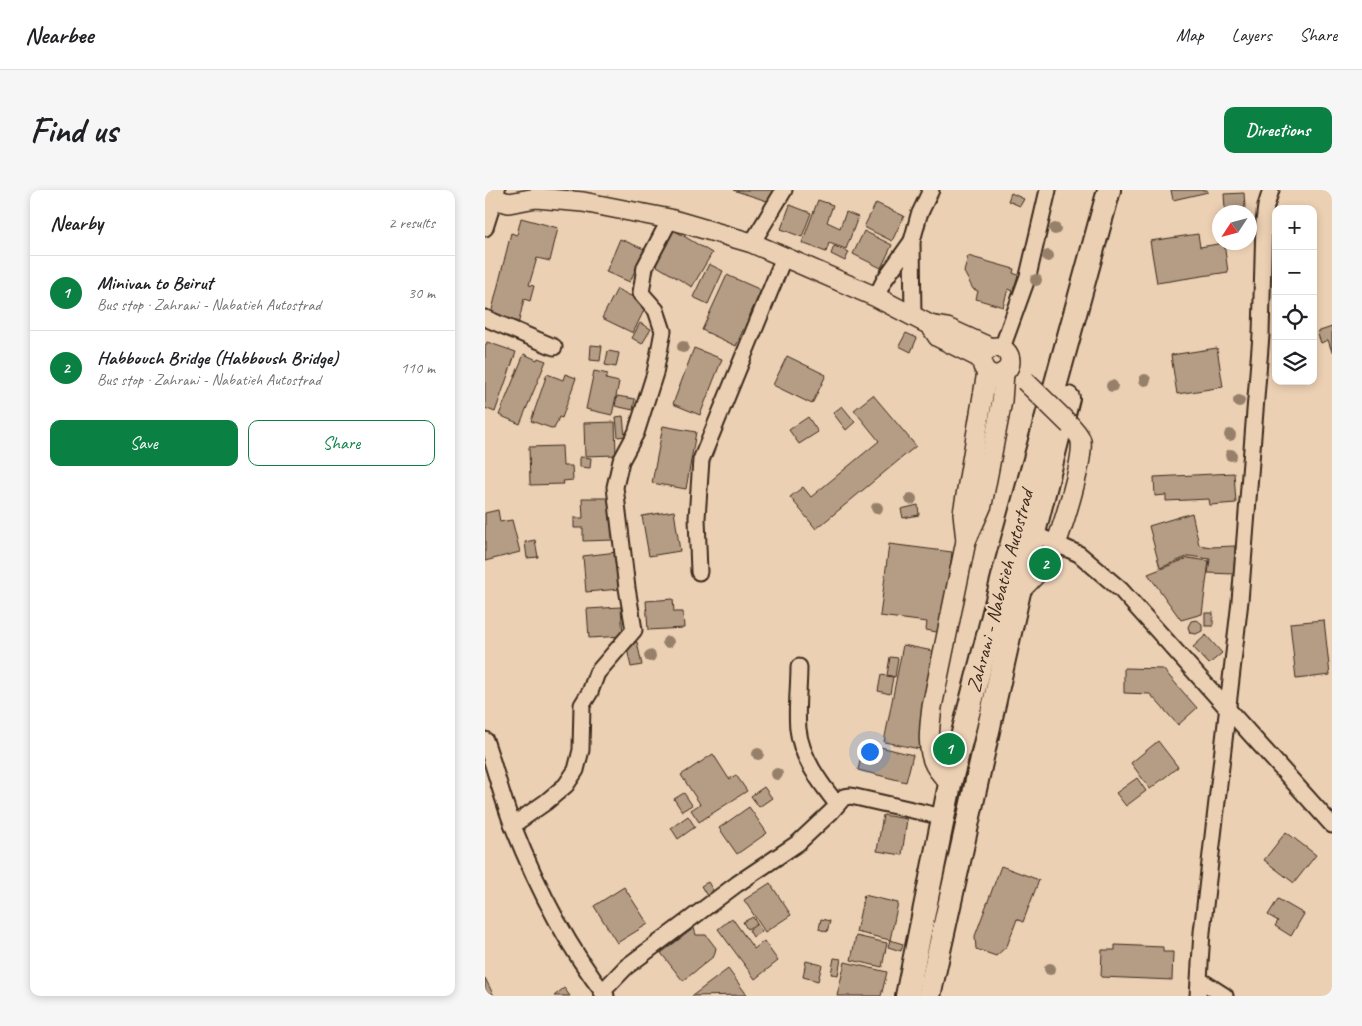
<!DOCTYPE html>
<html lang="en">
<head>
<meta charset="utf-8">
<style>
	:root { --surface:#fff; --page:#f6f6f6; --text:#202124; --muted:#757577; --line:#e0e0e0; --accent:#0b8043 }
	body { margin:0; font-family:Caveat,sans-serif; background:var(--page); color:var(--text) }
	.controls { position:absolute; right:15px; top:15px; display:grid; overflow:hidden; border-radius:10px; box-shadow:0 2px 8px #0003 }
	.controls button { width:45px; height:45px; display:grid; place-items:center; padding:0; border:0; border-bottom:1px solid var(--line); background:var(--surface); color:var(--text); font:25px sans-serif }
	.compass { position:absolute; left:727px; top:15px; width:45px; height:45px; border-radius:50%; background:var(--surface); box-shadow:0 2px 8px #0003; rotate:234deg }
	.you { position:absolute; left:384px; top:561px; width:18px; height:18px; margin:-12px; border:4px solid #fff; border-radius:50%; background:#1a73e8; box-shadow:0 0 0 8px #1a73e833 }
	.badge { display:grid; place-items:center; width:32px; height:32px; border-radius:50%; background:var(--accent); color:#fff; font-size:16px; font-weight:700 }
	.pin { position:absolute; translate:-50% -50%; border:2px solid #fff; box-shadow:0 1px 5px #0006 }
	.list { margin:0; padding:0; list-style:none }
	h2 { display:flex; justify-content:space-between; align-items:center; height:65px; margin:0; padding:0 20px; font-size:21px }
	h2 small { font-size:16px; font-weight:400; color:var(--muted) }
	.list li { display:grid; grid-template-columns:32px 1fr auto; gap:15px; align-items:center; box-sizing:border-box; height:75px; padding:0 20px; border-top:1px solid var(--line) }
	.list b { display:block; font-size:19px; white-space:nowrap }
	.list p { margin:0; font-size:16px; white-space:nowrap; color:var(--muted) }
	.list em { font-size:16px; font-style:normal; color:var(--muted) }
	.actions { display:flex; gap:10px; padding:15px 20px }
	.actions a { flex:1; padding:11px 0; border:1px solid var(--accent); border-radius:10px; text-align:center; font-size:18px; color:var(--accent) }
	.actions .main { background:var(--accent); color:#fff }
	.icon { flex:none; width:28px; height:28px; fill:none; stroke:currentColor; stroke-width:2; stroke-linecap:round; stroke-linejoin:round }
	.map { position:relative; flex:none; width:847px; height:806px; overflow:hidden; border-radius:10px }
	header { display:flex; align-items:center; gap:30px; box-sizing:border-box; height:70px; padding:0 25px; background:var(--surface); border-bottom:1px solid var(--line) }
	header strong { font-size:24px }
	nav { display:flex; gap:28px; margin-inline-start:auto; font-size:18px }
	.intro { display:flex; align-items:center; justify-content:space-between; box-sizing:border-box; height:120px; padding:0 30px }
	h1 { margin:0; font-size:35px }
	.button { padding:12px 22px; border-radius:10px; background:var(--accent); color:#fff; font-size:18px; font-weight:700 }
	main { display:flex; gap:30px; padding:0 30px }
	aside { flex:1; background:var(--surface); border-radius:10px; box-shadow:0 2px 8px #0003 }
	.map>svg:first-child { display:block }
	.building { fill:#b59d85; stroke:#3b2a1e }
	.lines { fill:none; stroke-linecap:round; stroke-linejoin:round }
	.minor-casing { stroke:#3b2a1e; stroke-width:19 }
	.major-casing { stroke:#3b2a1e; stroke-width:22 }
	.highway-casing { stroke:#3b2a1e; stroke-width:26 }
	.minor { stroke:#ecd0b3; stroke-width:15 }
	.major { stroke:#ecd0b3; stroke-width:19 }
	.highway { stroke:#ecd0b3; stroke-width:22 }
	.major-bridge-casing { stroke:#3b2a1e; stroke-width:22; stroke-linecap:butt }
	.major-bridge { stroke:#ecd0b3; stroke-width:19 }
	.tree { fill:#97806b }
	.labels { text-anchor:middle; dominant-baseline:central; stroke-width:4.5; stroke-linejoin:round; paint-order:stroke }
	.street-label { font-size:20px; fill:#3b2a1e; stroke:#ecd0b3 }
</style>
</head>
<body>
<header>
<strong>Nearbee</strong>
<nav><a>Map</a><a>Layers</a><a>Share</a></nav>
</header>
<div class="intro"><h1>Find us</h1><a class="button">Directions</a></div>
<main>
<aside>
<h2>Nearby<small>2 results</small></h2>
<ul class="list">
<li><span class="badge">1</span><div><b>Minivan to Beirut</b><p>Bus stop · Zahrani - Nabatieh Autostrad</p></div><em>30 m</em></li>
<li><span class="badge">2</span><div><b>Habbouch Bridge (Habboush Bridge)</b><p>Bus stop · Zahrani - Nabatieh Autostrad</p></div><em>110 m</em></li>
</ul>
<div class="actions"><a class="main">Save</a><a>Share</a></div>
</aside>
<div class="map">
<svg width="847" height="806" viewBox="0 0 847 806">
	<rect width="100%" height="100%" fill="#ecd0b3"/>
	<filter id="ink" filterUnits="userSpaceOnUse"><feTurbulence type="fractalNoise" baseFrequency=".02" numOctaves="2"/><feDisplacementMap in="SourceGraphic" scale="10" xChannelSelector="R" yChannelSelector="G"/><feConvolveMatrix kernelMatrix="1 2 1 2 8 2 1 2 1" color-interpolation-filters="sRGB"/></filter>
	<g filter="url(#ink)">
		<g class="building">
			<path d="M248 0H289L285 12Z"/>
			<path d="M686 0H722L723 2 688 10Z"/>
			<path d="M526 3 539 9 535 16 523 11Z"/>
			<path d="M759 3 760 18 740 19 739 4Z"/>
			<path d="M333 10 348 15 342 32 355 38 361 22 373 27 361 59 344 53 341 62 317 53Z"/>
			<path d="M391 13 419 26 407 51 379 37Z"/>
			<path d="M305 15 326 23 317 47 296 39Z"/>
			<path d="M36 28 73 38 65 71 52 68 44 95 49 96 45 111 39 109 33 135 5 128 26 43 32 45Z"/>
			<path d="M187 39 227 63 207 97 167 73Z"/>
			<path d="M379 41 407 55 396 78 368 64Z"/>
			<path d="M713 44 715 57 739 53 743 82 672 93 665 51Z"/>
			<path d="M135 49 159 59 145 92 121 82Z"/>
			<path d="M349 56 364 62 360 71 346 64Z"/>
			<path d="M483 66 529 79 528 83 533 85 528 101 523 99 518 117 491 109 493 101 488 99 479 82Z"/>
			<path d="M224 74 238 81 223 114 208 107Z"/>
			<path d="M242 85 276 100 251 156 217 140Z"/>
			<path d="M132 99 162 114 148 143 117 128Z"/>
			<path d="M155 133 166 139 157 154 147 148Z"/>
			<path d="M847 137V162L843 150 836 153 832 142Z"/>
			<path d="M421 143 432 148 426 162 414 156Z"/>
			<path d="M2 152 31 162 10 222 0 218V155H1Z"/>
			<path d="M106 155 117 156 115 171 105 170Z"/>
			<path d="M209 158 237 169 215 225 188 214Z"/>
			<path d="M732 158 738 197 692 204 686 165Z"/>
			<path d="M123 161 134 163 131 177 120 175Z"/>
			<path d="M39 164 52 170 53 168 61 171 35 234 14 225Z"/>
			<path d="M302 166 341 185 327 214 288 195Z"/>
			<path d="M109 181 123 184 121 189 134 192 127 225 101 219Z"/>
			<path d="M62 184 78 190 80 184 91 188 77 228 74 227 69 239 46 231Z"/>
			<path d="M388 205 431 256 331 339 305 307 318 297 326 307 394 251 369 220Z"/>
			<path d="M132 206 150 209 148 220 130 216Z"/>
			<path d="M357 216 370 232 361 240 348 223Z"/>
			<path d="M138 226 140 246 133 247 131 227Z"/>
			<path d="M323 227 333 242 314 254 304 240Z"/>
			<path d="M130 232 131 265 100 266 99 233Z"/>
			<path d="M178 236 211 242 201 299 167 293Z"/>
			<path d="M77 256 78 276H87L88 290 78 291 79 294 45 295 44 257Z"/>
			<path d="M95 267 106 268 105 278 95 277Z"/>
			<path d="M749 283 751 313 725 315 724 309 681 311V305L670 306 669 287Z"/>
			<path d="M97 308H128V350L98 351V338H89V328H98Z"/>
			<path d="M433 315 434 325 418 328 416 319Z"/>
			<path d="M13 320 15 332 27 330 35 362 0 371V323Z"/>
			<path d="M189 321 195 361 164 366 157 326Z"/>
			<path d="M707 323 714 355 726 357 750 356 749 384 723 383 725 369 704 366 675 378 664 336Z"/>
			<path d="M50 350 53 367 42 368 40 352Z"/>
			<path d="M404 354 467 362 457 443 441 440 442 432 395 426Z"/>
			<path d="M132 362 135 399 101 402 98 366Z"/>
			<path d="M703 368 724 371 717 424 696 430 663 384Z"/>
			<path d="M188 409 189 422H198L199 438 163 440 161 411Z"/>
			<path d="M136 417 138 446 104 448 102 419Z"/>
			<rect x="720" y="423" width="8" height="13"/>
			<path d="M712 430 717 434V441L711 444 705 443 703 437 706 431Z"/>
			<path d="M839 430 845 485 811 489 805 433Z"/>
			<path d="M721 445 737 463 724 474 708 457Z"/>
			<path d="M152 452 157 475 146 477 141 454Z"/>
			<path d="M418 455 453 462 435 559 399 552Z"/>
			<path d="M405 467 413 468 410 487 402 485Z"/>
			<path d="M639 478 678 479 712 518 693 535 665 504 639 503Z"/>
			<path d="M396 485 408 487 405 504 393 501Z"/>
			<path d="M673 551 693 577 665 599 646 573Z"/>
			<path d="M379 553 428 565 421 592 373 580Z"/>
			<path d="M228 564 244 589 251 585 262 601 214 632 206 620 215 614 196 585Z"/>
			<path d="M652 588 661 601 641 616 631 603Z"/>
			<path d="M279 597 287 608 274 617 266 606Z"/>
			<path d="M199 603 207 615 197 621 189 609Z"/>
			<path d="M264 617 282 643 252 664 234 638Z"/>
			<path d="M398 625 422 629 417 665 392 661Z"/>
			<path d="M203 626 210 637 193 649 186 638Z"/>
			<path d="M801 642 831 665 809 693 779 670Z"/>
			<path d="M516 676 554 690 538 732 532 729 522 756 511 766 491 759 490 746Z"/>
			<path d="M223 692 229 702 222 706 216 696Z"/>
			<path d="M285 693 306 725 280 742 259 710Z"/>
			<path d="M139 697 163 734 132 753 109 716Z"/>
			<path d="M379 705 413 713 405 750 371 742Z"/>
			<path d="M793 709 819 724 806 746 790 736 793 731 783 725Z"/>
			<path d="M268 727 272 734 262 739 258 732Z"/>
			<path d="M247 728 269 759 279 751 293 771 270 789 233 739Z"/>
			<path d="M336 729 345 731 342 742 334 739Z"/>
			<path d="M272 734 277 741 268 747 264 740Z"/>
			<path d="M209 738 211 745H221L231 758 229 766 198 791 176 763Z"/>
			<path d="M371 746 402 753 397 777 366 770Z"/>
			<path d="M405 750 418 754 416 761 403 757Z"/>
			<path d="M630 755 678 757V762H688L687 790 616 787 617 760H630Z"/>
			<path d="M349 768 356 769 353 785 346 784Z"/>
			<path d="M321 771 337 775 333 791 318 787Z"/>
			<path d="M360 772 402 782 396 806H352Z"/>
			<path d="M243 779 262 805 207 806Z"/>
			<path d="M0 788 9 806H0Z"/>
			<path d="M79 798 85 806H69Z"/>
		</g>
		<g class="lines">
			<g class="minor-casing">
				<g id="minor">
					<path d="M0 38 12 0"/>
					<path d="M267 53 299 0"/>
					<path d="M391 107 400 89 427 51"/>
					<path d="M428 126 427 51 434 25 446 0"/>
					<path d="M0 128 69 157"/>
					<path d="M517 158 543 86 563 0"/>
					<path d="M547 343 594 364 636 400 847 635"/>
					<path d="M214 382 212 328 216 270 299 67"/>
					<path d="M314 477C314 496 311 520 313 539 316 567 335 593 352 614"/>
					<path d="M0 550C10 578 17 608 28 636 52 697 81 755 121 806"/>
					<path d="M28 635 61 612 81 595 91 580 96 560 97 515 105 502 112 483 149 440 142 398 130 297 136 271 151 243 170 183 178 141 171 120 156 103 160 77 185 29"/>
					<path d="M715 790 740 806"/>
					<path d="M117 802 141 777 252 694 313 653 346 622 359 607 366 606 458 627"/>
					<path d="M713 806 717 742 755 411 776 145 779 32 781 16 786 0"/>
				</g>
			</g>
			<g class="major-casing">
				<g id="major">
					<path d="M0 9H9L24 13 51 8 98 12 185 29 267 53 391 107 445 135 462 138 506 158"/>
					<path d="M445 135 453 147 497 169"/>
					<circle cx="511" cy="171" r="14"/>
					<path d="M481 351 478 323 502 182"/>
					<path d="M534 402C543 392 559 378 565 367 575 348 599 271 596 251 595 245 589 240 585 235"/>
					<path d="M465 594C460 588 454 582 450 575 441 559 445 534 447 517L481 351 497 315 517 211 519 182"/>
				</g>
			</g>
			<g class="highway-casing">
				<g id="highway">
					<path d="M422 806 465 594 521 375 624 0"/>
					<path d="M444 806 534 402 583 208"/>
				</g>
			</g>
			<use href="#minor" class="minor"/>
			<use href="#major" class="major"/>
			<use href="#highway" class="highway"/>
			<g class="major-bridge-casing">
				<path id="major-bridge" d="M540 191 585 235"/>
			</g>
			<use href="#major-bridge" class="major-bridge"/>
		</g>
		<g class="tree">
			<circle cx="570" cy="39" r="6"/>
			<circle cx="563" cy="66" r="6"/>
			<circle cx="551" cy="90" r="6"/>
			<circle cx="198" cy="157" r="6"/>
			<circle cx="660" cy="190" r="6"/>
			<circle cx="627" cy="196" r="6"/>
			<circle cx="754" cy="211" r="6"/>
			<circle cx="745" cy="245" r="6"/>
			<circle cx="746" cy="265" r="6"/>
			<circle cx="426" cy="309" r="6"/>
			<circle cx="392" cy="318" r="6"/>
			<circle cx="183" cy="452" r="6"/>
			<circle cx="165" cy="466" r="6"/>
			<circle cx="273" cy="564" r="6"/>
			<circle cx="292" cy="584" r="6"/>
			<circle cx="565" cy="779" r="6"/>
		</g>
	</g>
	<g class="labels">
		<g class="street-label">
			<text transform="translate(515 401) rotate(-75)">Zahrani - Nabatieh Autostrad</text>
		</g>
	</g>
</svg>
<div class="controls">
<button>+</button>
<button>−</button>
<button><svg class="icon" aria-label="locate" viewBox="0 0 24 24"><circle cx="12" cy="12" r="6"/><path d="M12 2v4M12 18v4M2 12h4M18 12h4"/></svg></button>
<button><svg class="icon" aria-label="layers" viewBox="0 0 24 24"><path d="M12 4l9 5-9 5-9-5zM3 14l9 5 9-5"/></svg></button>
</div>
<svg class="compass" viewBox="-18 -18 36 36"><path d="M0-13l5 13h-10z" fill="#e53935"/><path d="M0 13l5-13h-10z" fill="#757577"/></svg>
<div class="you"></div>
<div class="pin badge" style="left:464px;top:559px">1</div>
<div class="pin badge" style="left:560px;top:374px">2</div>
</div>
</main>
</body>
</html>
